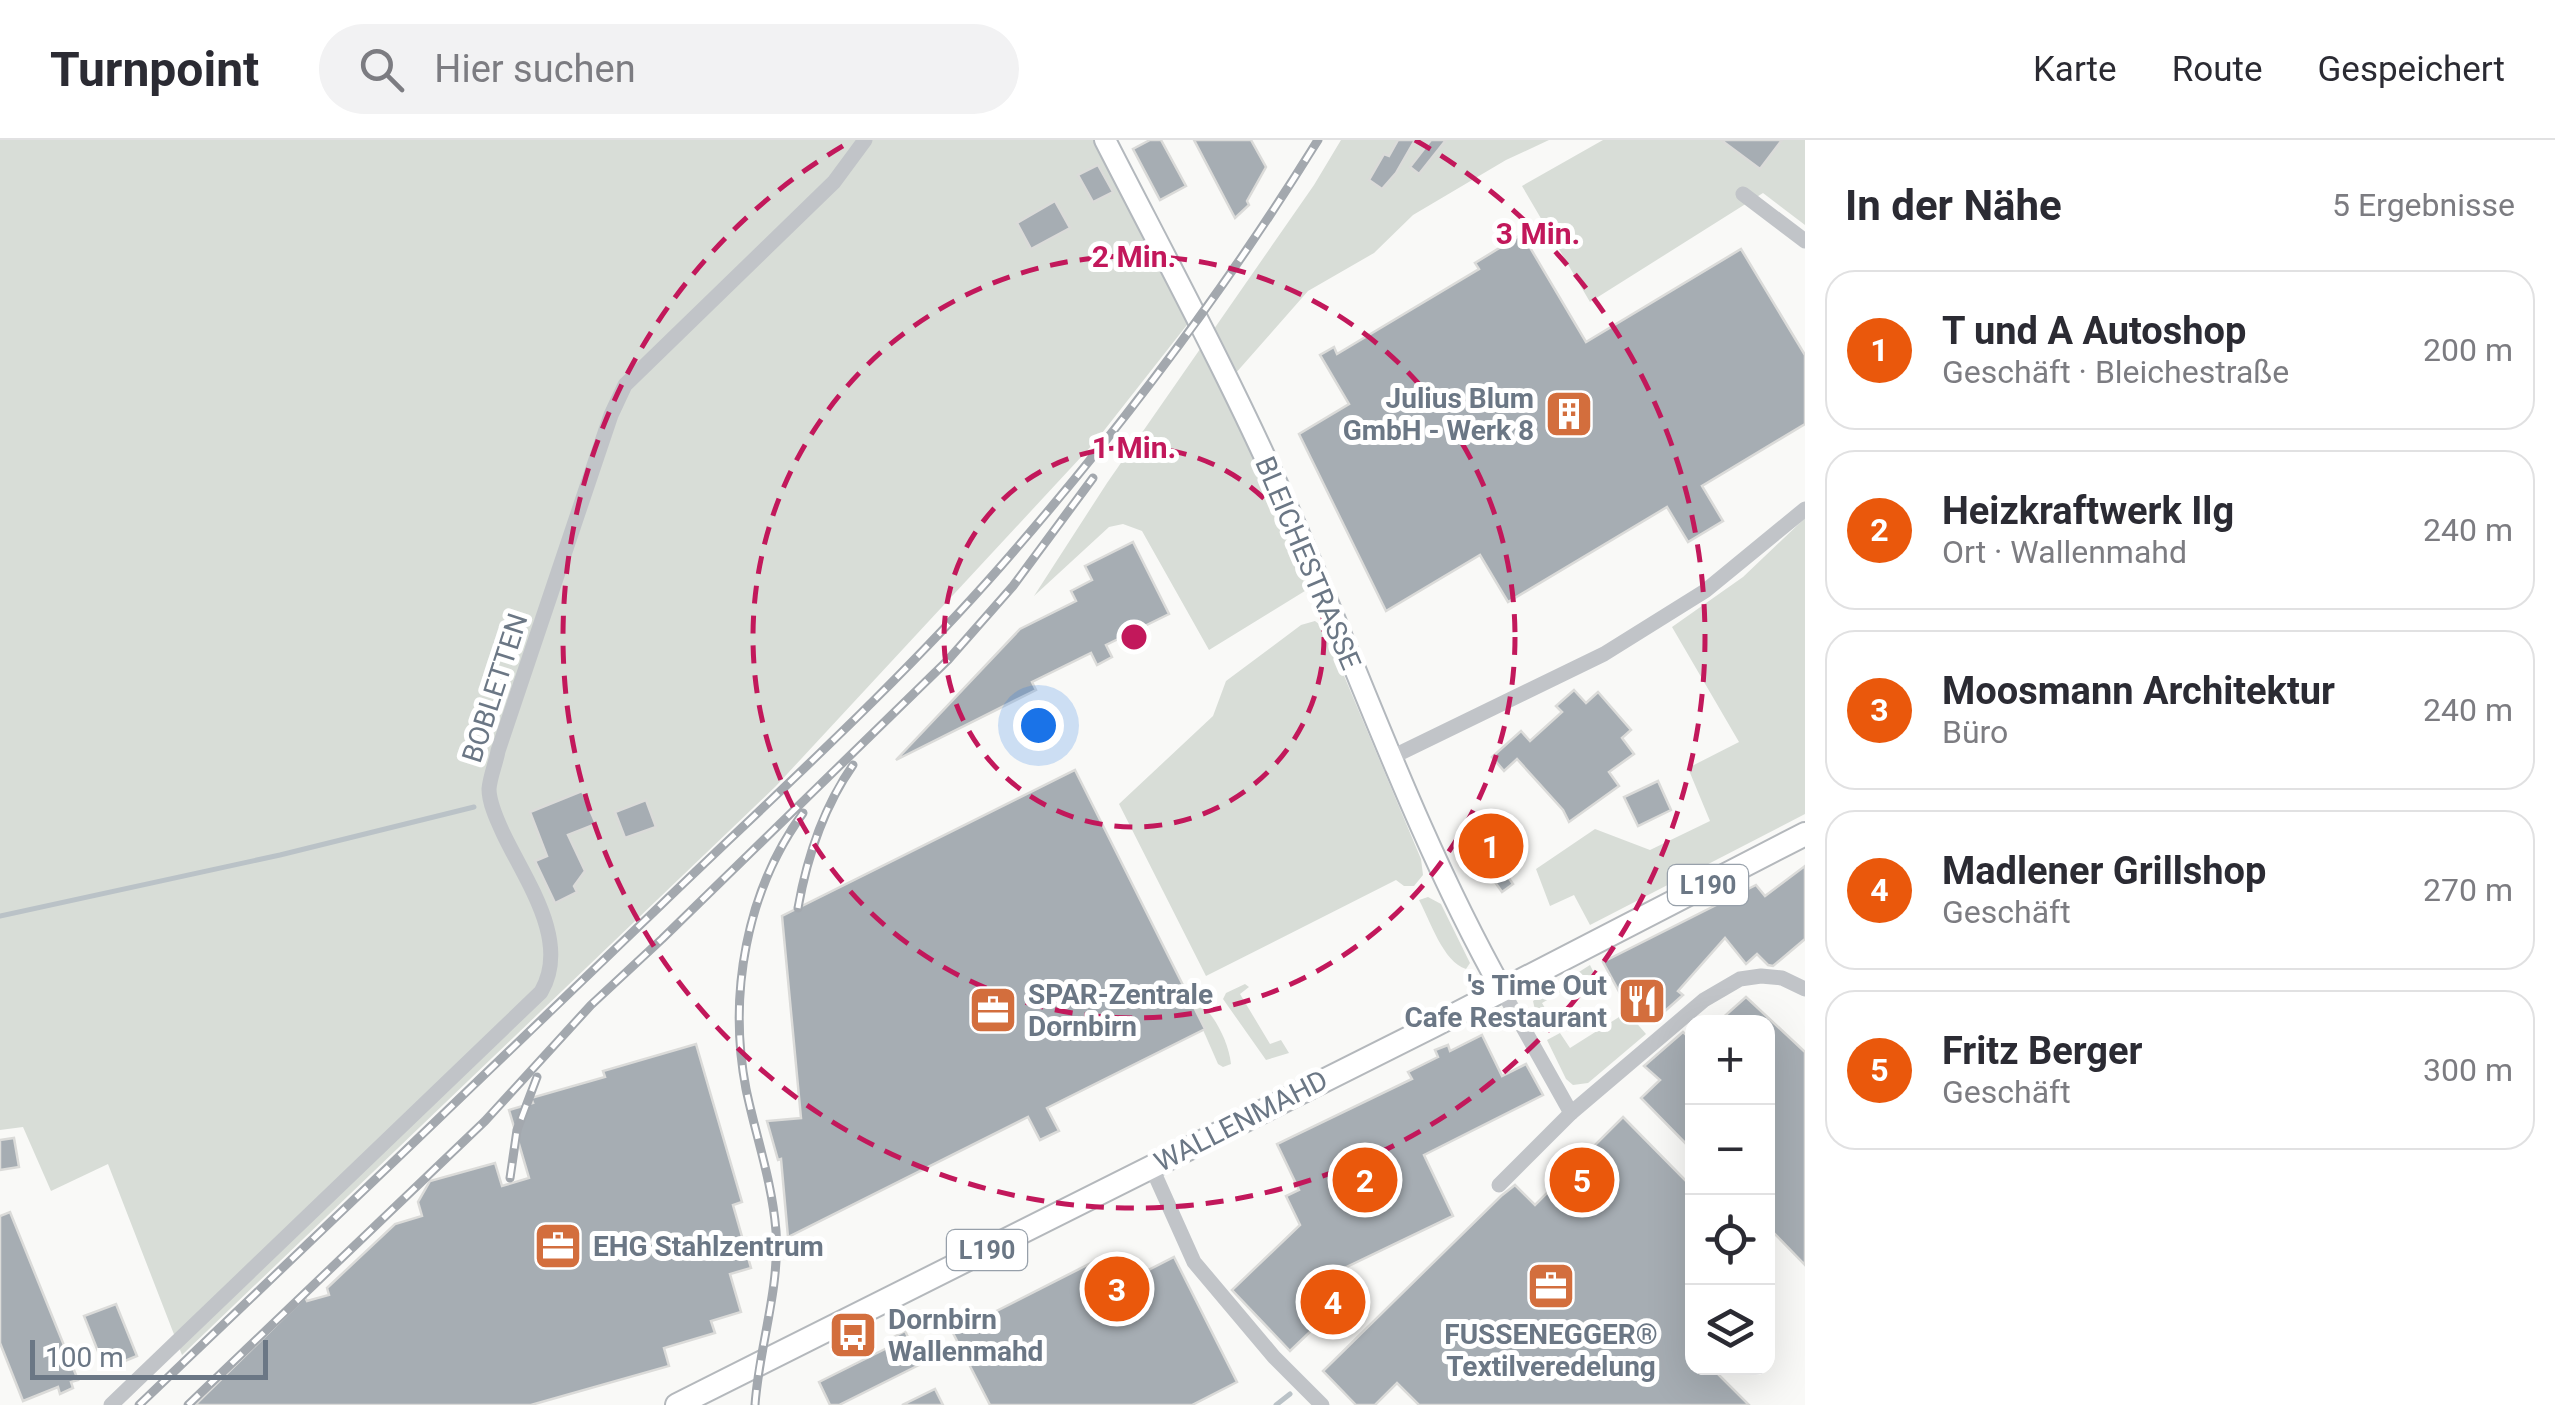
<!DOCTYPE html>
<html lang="de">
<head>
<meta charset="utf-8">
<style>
	:root { --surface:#fff; --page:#f2f2f3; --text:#2b2b33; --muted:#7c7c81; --line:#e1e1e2; --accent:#ea580c }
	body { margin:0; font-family:Roboto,sans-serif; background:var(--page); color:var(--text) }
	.controls { position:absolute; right:30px; bottom:30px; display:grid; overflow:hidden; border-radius:20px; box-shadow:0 10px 40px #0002 }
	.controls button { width:90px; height:90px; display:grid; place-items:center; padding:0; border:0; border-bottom:2px solid var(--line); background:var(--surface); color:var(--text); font:50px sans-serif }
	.scale { position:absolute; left:30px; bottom:25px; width:238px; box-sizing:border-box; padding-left:10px; border:5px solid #6b7785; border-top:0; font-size:28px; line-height:35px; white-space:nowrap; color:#6b7785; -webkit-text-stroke:8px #fff; paint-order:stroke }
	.you { position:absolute; left:1038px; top:585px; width:35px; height:35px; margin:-25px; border:8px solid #fff; border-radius:50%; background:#1a73e8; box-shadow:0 0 0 15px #1a73e833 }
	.badge { display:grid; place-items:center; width:65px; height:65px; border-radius:50%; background:var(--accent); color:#fff; font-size:32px; font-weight:700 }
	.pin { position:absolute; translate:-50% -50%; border:5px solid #fff; box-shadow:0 2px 10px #0006 }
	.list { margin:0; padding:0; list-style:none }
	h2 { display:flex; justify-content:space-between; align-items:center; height:130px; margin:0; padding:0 40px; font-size:42px }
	h2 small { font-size:32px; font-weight:400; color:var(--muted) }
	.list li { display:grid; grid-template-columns:65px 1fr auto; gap:30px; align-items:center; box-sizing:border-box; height:160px; margin:0 20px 20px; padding:0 20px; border:2px solid var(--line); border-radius:30px }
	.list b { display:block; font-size:38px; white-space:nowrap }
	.list p { margin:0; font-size:32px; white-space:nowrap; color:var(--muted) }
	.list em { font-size:32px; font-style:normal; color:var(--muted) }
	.icon { flex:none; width:55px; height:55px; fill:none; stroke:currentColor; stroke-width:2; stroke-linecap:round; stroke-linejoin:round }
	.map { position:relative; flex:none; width:1805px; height:1265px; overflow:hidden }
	header { display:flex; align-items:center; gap:60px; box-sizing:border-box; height:140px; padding:0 50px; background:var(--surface); border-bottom:2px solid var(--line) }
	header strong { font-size:48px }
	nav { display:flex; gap:55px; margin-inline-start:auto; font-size:35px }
	.search { width:700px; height:90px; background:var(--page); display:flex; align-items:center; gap:25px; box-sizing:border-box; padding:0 35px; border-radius:55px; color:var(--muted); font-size:38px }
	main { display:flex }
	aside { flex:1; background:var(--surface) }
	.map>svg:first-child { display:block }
	.green { fill:#d8ddd7 }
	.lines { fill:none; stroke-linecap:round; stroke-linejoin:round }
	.stream { stroke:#bac2c7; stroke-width:5 }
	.building { fill:#a6adb3; stroke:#dbdbd9; stroke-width:2.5 }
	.secondary-casing { stroke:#b3b8bd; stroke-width:24 }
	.primary-casing { stroke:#b4b8bc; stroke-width:26 }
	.minor { stroke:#c1c4c8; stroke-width:15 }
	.secondary { stroke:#fff; stroke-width:20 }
	.primary { stroke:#fff; stroke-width:22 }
	.rail-casing { stroke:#a3a8ae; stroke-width:9 }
	.rail { stroke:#fff; stroke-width:5; stroke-dasharray:15; stroke-linecap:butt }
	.ring { fill:none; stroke:#c2185b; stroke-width:5; stroke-dasharray:18 12 }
	.labels { text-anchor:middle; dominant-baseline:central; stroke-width:10; stroke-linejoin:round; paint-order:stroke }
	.shield { fill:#fff; stroke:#97a0aa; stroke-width:2.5 }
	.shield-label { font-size:25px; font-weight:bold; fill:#6b7785 }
	.poi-label { font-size:28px; font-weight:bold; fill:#6b7785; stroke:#fff; text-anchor:start }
	.street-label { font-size:28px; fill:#6b7785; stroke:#fff }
	.centre { fill:#c2185b; stroke:#fff; stroke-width:5 }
	.ring-label { font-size:30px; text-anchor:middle; font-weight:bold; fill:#c2185b; stroke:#fff; stroke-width:10; stroke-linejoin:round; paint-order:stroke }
</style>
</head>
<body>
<header>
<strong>Turnpoint</strong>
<div class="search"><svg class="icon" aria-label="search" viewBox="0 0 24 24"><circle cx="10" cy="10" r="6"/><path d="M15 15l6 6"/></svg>Hier suchen</div>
<nav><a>Karte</a><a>Route</a><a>Gespeichert</a></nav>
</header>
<main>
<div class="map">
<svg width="1805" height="1265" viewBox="0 0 1805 1265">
	<rect width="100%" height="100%" fill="#f9f9f7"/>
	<g class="green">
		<path d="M0 0H1097L1190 181 1095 302 776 646 182 1215 108 1024 51 1051 23 987 0 990Z"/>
		<path d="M1341 0H1549L1506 20 1413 75 1374 113 1308 151 1227 243 1313 446 1209 510 1142 391 1123 384 1109 387 1034 456 1107 343 1314 45Z"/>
		<path d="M1603 0H1805V85L1763 53 1590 162 1522 46Z"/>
		<path d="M1805 378V674L1590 785 1574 755 1550 766 1536 729 1595 689 1650 710 1710 681 1688 628 1739 602 1672 487 1743 437Z"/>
		<path d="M1315 481 1324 488 1421 719 1423 735 1414 746H1404L1396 740 1206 836 1119 664 1213 576 1226 541 1301 485Z"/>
		<path d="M1428 757 1441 764 1470 823 1466 829C1443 822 1430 780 1419 760Z"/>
		<path d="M1590 825 1594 833 1542 863 1552 880 1539 887 1533 861Z"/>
		<path d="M1245 844 1249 847 1240 854 1270 904 1281 900 1289 913 1266 920 1223 859 1226 853Z"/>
		<path d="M1186 851C1209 865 1228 897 1231 924L1223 927 1218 924Z"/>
		<path d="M1627 872 1646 894 1588 943 1573 945 1566 939 1547 900 1560 893 1570 908Z"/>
	</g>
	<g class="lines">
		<g class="stream">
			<path d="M0 776 280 715 474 667"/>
			<path d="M1276 1265 1290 1254"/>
		</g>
	</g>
	<g class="building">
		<path d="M1150 0H1161L1186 46 1160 60 1133 9Z"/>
		<path d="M1194 0H1251L1266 27 1247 61 1249 65 1235 78Z"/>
		<path d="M1398 0H1415L1396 33 1382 49 1369 40 1384 14 1389 16Z"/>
		<path d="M1431 0H1446L1419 34 1410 27Z"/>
		<path d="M1721 0H1782L1760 29Z"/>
		<path d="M1098 25 1113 52 1093 62 1078 35Z"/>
		<path d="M1055 61 1070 88 1031 109 1017 83Z"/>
		<path d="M1522 94 1586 202 1741 109 1805 215V284L1702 346 1723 381 1688 402 1667 367 1508 462 1480 415 1386 471 1299 294 1349 264 1320 215 1334 207 1337 214 1479 129 1475 123Z"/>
		<path d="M1133 402 1169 474 1106 505 1112 517 1097 525 1091 513 1032 542 1036 550 896 620 1020 489 1076 461 1071 451 1092 440 1085 426Z"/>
		<path d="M1574 550 1586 563 1598 552 1631 590 1622 598 1634 614 1609 632 1619 646 1569 682 1563 670 1517 619 1504 631 1492 617 1521 591 1530 601 1562 572 1556 566Z"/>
		<path d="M1075 630 1205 889 1047 968 1059 991 1040 1000 1028 977 788 1097 781 1019 778 1020 767 981 801 978 782 776Z"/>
		<path d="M1658 641 1671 670 1638 686 1624 657Z"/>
		<path d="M582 651 596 684 568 695 585 731 574 746 577 752 555 763 535 721 547 716 530 672Z"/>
		<path d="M646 660 656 687 625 698 615 672Z"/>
		<path d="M1488 671 1494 680 1497 678 1507 692 1504 695 1520 718 1512 724 1517 731 1508 737 1513 744 1502 752 1459 691Z"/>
		<path d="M1805 726V799L1773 826 1768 825 1757 814 1746 824 1725 798 1678 851 1683 855 1656 879 1646 871 1635 881 1603 822 1756 745 1765 756Z"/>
		<path d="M1746 857 1805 912V1125L1768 1087V882H1718Z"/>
		<path d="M1683 892 1692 900V1010L1641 958 1660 940 1644 926Z"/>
		<path d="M1482 895 1502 936 1526 924 1543 955 1424 1015 1453 1076 1336 1132 1354 1150 1290 1211 1232 1150 1300 1085 1286 1056 1299 1050 1277 1004 1412 939 1408 932 1438 917 1435 910 1448 905 1450 911Z"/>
		<path d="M696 904 742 1062 733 1065 751 1128 730 1134 741 1172 711 1181 715 1193 664 1208 669 1226 531 1265H195L305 1157 307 1161 329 1155 327 1148 395 1084 422 1076 418 1062 430 1041 495 1023 502 1046 529 1038 509 970 533 963 531 958 605 937 603 931Z"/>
		<path d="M1623 977 1692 1047V1228H1712L1749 1265H1419L1397 1243 1375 1265H1356L1323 1231 1501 1056 1515 1045 1535 1065Z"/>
		<path d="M14 998 19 1027 0 1030V1000Z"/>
		<path d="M10 1072 78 1240 71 1242 73 1248 60 1254 58 1247 23 1261 0 1203V1076Z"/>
		<path d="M1174 1117 1237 1242 1192 1265H990L953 1193 1097 1120 1111 1149Z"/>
		<path d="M116 1164 137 1216 105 1229 84 1176Z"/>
		<path d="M905 1191 921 1224 839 1265H830L819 1242 895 1204 892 1198Z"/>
		<path d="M935 1249 943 1265H902Z"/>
	</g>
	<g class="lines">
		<g class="secondary-casing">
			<path id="secondary" d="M1105 0C1167 121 1232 241 1287 366 1358 528 1415 695 1502 850"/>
		</g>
		<g class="primary-casing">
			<path id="primary" d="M677 1265 1433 886 1805 694"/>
		</g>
		<g class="minor">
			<path d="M1743 54 1805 101"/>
			<path d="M1390 618 1604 514 1705 451 1805 369"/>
			<path d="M1502 850 1571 973"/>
			<path d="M1151 1026 1194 1122 1274 1217 1322 1265"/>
			<path d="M1499 1045 1571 973 1704 860 1740 839 1761 836 1782 838 1805 849"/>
			<path d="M111 1265 541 852C571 801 525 740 503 693 497 680 489 663 489 649 490 636 496 623 498 611L611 275 625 245 834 42 865 0"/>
		</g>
		<use href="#secondary" class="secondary"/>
		<use href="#primary" class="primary"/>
		<g class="rail-casing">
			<g id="rail">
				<path d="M798 768C807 717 823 668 853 625"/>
				<path d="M510 1038 517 990 537 937"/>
				<path d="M139 1265C314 1098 488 932 662 764 776 654 896 546 1001 426 1118 292 1224 152 1318 0"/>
				<path d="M188 1265 485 981 591 865 662 799 948 520 1013 446 1093 338"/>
				<path d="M755 1265C759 1207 780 1149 776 1091 772 1041 756 997 746 949 728 855 746 751 803 673"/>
			</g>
		</g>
		<use href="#rail" class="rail"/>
	</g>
	<g class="ring">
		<circle cx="1134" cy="497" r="190"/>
		<circle cx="1134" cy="497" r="381"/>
		<path d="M1415 0A571 571 0 1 1 853 0"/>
	</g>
	<defs>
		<g id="building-square" transform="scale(2.5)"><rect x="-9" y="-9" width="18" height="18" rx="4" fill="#d36e3d" stroke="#fff"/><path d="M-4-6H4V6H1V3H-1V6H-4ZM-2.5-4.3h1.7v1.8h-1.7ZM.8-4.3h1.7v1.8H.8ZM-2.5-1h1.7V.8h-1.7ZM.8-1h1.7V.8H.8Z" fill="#fff"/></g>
		<g id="restaurant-square" transform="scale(2.5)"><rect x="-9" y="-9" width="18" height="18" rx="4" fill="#d36e3d" stroke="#fff"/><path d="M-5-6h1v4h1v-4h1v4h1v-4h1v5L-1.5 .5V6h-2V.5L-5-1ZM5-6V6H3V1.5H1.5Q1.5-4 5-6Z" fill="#fff"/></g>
		<g id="office-square" transform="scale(2.5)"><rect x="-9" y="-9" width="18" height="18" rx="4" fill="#d36e3d" stroke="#fff"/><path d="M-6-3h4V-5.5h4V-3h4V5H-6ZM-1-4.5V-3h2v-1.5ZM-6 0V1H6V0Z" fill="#fff"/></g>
		<g id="bus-square" transform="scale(2.5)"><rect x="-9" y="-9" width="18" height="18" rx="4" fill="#d36e3d" stroke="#fff"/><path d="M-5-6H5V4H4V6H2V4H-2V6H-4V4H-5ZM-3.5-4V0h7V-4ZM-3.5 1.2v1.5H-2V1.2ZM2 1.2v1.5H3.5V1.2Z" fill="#fff"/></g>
	</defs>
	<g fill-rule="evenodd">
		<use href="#building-square" x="1569" y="274"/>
		<use href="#restaurant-square" x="1642" y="861"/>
		<use href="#office-square" x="993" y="870"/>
		<use href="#office-square" x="558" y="1106"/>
		<use href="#office-square" x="1551" y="1146"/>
		<use href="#bus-square" x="853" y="1195"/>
	</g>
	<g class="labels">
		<g class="shield">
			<rect x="1668" y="725" width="80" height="40" rx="8"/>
			<rect x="947" y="1090" width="80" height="40" rx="8"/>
		</g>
		<g class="shield-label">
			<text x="1708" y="745">L190</text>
			<text x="987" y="1110">L190</text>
		</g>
		<g class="poi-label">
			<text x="1534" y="258" text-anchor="end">Julius Blum<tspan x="1534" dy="32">GmbH - Werk 8</tspan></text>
			<text x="1607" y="845" text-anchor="end">'s Time Out<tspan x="1607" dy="32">Cafe Restaurant</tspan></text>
			<text x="1028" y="854">SPAR-Zentrale<tspan x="1028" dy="32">Dornbirn</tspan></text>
			<text x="593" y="1106">EHG Stahlzentrum</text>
			<text x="888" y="1179">Dornbirn<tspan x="888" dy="32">Wallenmahd</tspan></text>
			<text x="1551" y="1194" text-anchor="middle">FUSSENEGGER®<tspan x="1551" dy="32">Textilveredelung</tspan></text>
		</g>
		<g class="street-label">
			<text transform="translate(1308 423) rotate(67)">BLEICHESTRASSE</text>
			<text transform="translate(495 548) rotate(-72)">BOBLETTEN</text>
			<text transform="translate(1241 981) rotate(-27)">WALLENMAHD</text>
		</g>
	</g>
	<circle cx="1134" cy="497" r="15" class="centre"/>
	<g class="ring-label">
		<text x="1538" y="104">3 Min.</text>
		<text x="1134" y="127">2 Min.</text>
		<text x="1134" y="318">1 Min.</text>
	</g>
</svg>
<div class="controls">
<button>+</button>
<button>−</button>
<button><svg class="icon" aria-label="locate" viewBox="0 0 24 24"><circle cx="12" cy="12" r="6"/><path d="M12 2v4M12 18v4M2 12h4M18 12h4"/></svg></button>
<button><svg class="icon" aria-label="layers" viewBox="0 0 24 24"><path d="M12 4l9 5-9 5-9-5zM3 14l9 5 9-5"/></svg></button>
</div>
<div class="scale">100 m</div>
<div class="you"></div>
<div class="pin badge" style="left:1491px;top:706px">1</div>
<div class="pin badge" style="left:1365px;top:1040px">2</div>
<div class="pin badge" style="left:1117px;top:1149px">3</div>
<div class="pin badge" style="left:1333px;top:1162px">4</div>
<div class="pin badge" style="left:1582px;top:1040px">5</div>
</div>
<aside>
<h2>In der Nähe<small>5 Ergebnisse</small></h2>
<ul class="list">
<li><span class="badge">1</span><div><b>T und A Autoshop</b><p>Geschäft · Bleichestraße</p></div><em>200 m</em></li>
<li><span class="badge">2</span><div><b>Heizkraftwerk Ilg</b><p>Ort · Wallenmahd</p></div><em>240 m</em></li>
<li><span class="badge">3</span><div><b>Moosmann Architektur</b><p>Büro</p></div><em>240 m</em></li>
<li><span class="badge">4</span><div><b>Madlener Grillshop</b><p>Geschäft</p></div><em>270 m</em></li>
<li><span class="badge">5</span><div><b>Fritz Berger</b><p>Geschäft</p></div><em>300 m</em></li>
</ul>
</aside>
</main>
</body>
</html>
